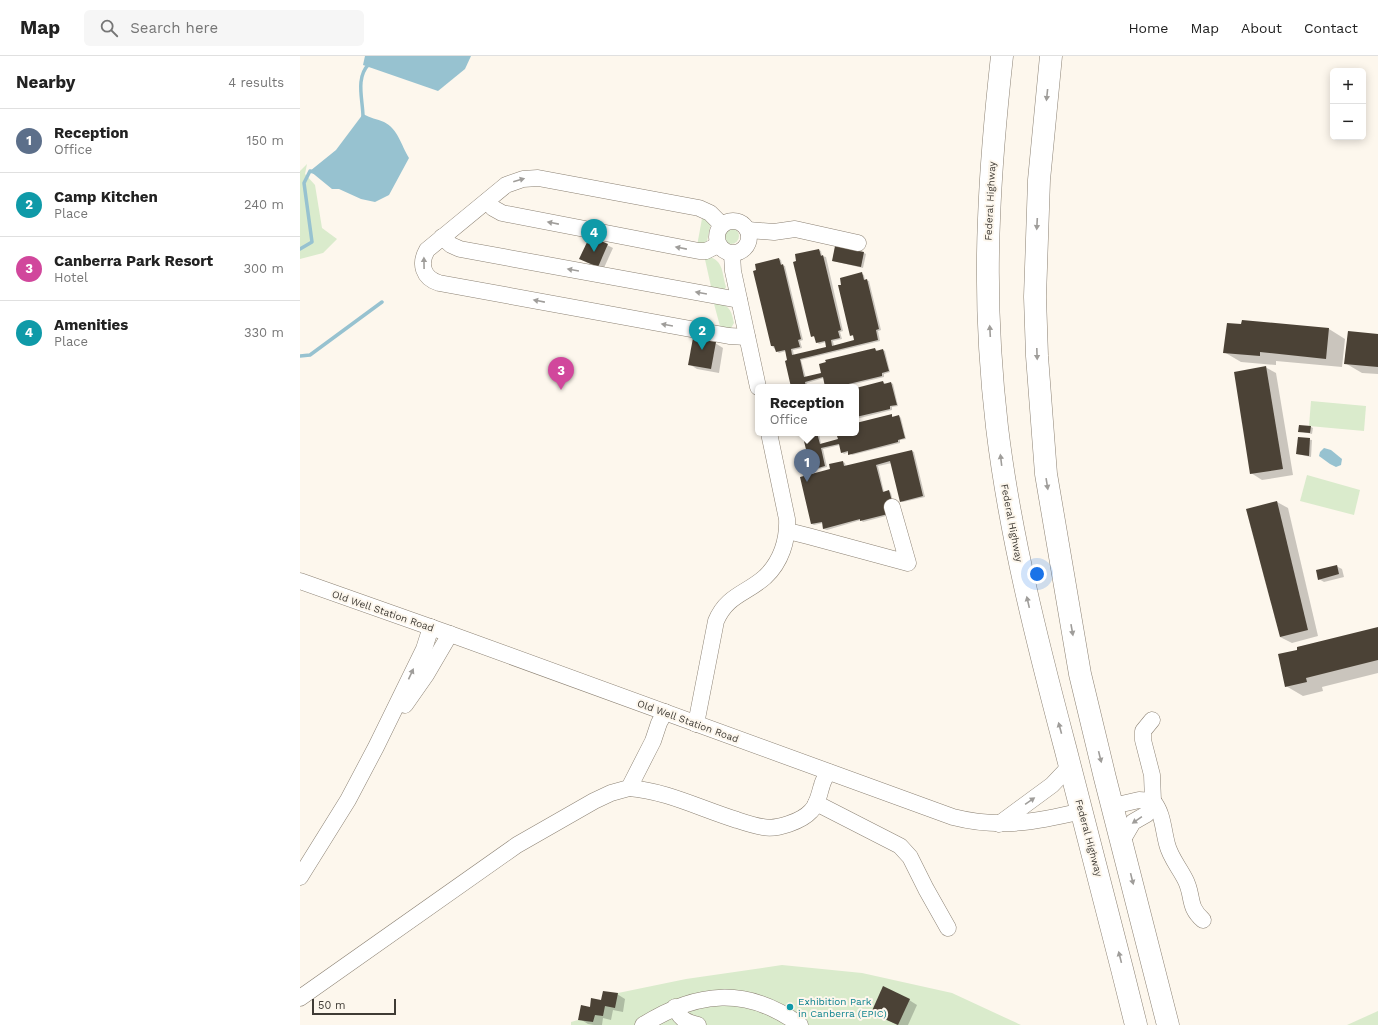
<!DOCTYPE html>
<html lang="en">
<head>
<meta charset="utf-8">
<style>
	:root { --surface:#fff; --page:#f6f6f6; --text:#222; --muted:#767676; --line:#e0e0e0; --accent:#8f319a }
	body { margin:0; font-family:"Work Sans",sans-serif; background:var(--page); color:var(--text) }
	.controls { position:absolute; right:12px; top:12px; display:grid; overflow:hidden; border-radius:6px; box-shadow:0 2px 10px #0003 }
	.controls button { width:36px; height:36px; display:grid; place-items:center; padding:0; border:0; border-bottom:1px solid var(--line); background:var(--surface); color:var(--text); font:20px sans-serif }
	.scale { position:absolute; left:12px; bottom:10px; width:84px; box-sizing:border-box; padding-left:4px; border:2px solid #3f3b35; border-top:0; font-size:11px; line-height:14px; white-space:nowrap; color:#3f3b35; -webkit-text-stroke:3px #fdf7ed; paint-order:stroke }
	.you { position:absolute; left:737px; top:518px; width:14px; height:14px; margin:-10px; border:3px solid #fff; border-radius:50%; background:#1a73e8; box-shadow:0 0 0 6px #1a73e833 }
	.badge { display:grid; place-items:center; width:26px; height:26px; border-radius:50%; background:var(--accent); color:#fff; font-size:13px; font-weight:700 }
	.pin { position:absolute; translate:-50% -33px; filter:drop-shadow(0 1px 2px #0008) }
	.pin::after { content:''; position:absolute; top:21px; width:14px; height:12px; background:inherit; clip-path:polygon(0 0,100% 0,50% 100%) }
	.popup { position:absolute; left:455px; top:328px; width:104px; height:52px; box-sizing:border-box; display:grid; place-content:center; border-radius:6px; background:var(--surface); filter:drop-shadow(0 1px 3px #0005); font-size:13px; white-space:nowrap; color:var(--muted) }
	.popup b { font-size:15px; color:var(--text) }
	.popup::after { content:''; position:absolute; left:50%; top:100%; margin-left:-8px; border:8px solid transparent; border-top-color:var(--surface) }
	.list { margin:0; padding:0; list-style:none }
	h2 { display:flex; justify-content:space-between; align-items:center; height:52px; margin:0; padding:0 16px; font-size:17px }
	h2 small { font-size:13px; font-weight:400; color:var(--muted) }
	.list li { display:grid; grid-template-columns:26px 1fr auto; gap:12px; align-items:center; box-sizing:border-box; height:64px; padding:0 16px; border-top:1px solid var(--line) }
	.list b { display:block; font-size:15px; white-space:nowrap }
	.list p { margin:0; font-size:13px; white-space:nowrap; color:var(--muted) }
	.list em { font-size:13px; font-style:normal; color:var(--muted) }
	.icon { flex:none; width:22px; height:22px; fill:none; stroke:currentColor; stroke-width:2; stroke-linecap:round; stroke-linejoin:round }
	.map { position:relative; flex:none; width:1078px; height:969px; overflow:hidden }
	header { display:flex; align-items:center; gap:24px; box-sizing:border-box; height:56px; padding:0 20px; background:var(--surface); border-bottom:1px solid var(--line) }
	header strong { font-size:19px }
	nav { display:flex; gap:22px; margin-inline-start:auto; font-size:14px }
	.search { width:280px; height:36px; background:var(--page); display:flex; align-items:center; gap:10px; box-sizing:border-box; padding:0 14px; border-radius:6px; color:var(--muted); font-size:15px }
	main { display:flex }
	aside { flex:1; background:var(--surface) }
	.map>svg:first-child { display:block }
	.green { fill:#daebcc }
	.water { fill:#97c2d0 }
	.shadow { fill:#0003 }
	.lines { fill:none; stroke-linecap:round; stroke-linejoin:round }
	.stream { stroke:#97c2d0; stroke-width:3.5 }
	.building { fill:#4b4236 }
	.minor-casing { stroke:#8c8274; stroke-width:17 }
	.highway-casing { stroke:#8c8274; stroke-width:23 }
	.minor { stroke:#fff; stroke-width:16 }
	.highway { stroke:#fff; stroke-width:22 }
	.oneway { fill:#9f9d9a }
	.culture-dot { fill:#0f9aa8; stroke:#fdf7ed; stroke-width:1.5 }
	.labels { text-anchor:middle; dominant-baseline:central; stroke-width:4; stroke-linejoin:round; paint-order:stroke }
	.street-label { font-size:10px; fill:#3f3b35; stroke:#fdf7ed }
	.culture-label { font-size:10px; fill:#0d838f; stroke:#fdf7ed; text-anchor:start }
</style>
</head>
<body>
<header>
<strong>Map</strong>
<div class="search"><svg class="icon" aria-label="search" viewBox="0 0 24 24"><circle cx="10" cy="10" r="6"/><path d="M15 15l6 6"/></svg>Search here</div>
<nav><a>Home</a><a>Map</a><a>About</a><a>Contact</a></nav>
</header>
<main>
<aside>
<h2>Nearby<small>4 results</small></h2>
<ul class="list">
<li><span class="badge" style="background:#5c6f8a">1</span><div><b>Reception</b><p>Office</p></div><em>150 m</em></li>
<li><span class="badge" style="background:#0f9aa8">2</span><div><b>Camp Kitchen</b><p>Place</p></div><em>240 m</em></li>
<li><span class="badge" style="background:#d1479c">3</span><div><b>Canberra Park Resort</b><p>Hotel</p></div><em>300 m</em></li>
<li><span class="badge" style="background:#0f9aa8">4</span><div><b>Amenities</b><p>Place</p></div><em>330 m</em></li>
</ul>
</aside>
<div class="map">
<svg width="1078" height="969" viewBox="0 0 1078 969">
	<rect width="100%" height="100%" fill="#fdf7ed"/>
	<g class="green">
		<path d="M7 108 5 118 15 129 22 172 37 183 23 197 0 203V115Z"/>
		<path d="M403 157 411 167 407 185 404 188 397 190Z"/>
		<circle cx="431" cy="180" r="8"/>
		<path d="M404 199C424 204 421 213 426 231L424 235H412Z"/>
		<path d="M413 244C428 250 431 251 434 267L431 272 421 274Z"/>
		<path d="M1011 345 1066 350 1064 375 1009 370Z"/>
		<path d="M1007 419 1060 434 1054 459 1000 445Z"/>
		<path d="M482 909 562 917 652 937 721 969H271V966L278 964 318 937 386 923Z"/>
		<path d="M1078 955V969H1047Z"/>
	</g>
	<g class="water">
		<path d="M65 0H171L165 13 138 35 63 9Z"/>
		<path d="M63 58C70 62 77 63 84 66 98 73 101 89 109 102L89 139 75 146 61 143 39 133H32L10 115 36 94Z"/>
		<path d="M1024 392 1031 394 1042 403 1041 409 1036 411 1030 408 1019 400 1020 396Z"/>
	</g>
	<g class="shadow">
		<path d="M291 181 313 192 303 214 286 206Z"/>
		<path d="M519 194 521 195 522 200 526 201 543 275 540 276 542 283 533 285 534 290 556 285 553 280 551 279 562 218 564 219 565 224 569 225 581 274 578 275 580 285 501 304 506 322 523 318 575 293 578 295 583 294 585 295 590 316 584 318V321L542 331H528L526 330 524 322 507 327 508 331H492L486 295 479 297 472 290 479 203 481 204 482 209 485 210 503 284 500 285 502 292 493 294 494 300 528 292 526 286 519 288 517 286 515 281 512 280Z"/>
		<path d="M564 197 566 198 563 212 533 205Z"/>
		<path d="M1029 273 1045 283 1042 311 976 305V309L941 306 924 296Z"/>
		<path d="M1078 279V318L1062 317 1045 307Z"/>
		<path d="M415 287 423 292 419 317 397 313 389 308Z"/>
		<path d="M965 311 976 317 993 419 962 424 951 417Z"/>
		<path d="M583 326 586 328 591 327 593 328 598 350 592 351V354L556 363V333Z"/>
		<path d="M591 359 594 362 599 360 601 362 606 383 600 384V387L552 399 549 396 544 398 542 396 540 389 523 393 527 411 514 414 511 413 503 377H519L521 388 539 384 537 377H556V368Z"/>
		<path d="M1011 371 1013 372 1012 378 999 375Z"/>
		<path d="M998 382 1012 384 1011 401 997 398Z"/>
		<path d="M612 395 614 396 625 441 603 446 601 445 592 407 578 410 584 436 589 435 591 437 594 450 590 459 563 466 561 464 527 474 524 473 523 467 514 469 512 468 531 414 543 406 545 407 546 411Z"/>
		<path d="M977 446 988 452 1018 580 992 587 980 581Z"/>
		<path d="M1036 510 1042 513 1044 521 1024 526 1019 523Z"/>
		<path d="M1078 572V617L1022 631 1023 635 1003 640 986 630Z"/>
		<path d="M317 938 325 943 323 956 313 954 311 964 303 962 302 969H294L288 968 280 963 290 952Z"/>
		<path d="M609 944 617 949 608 969H597L572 956Z"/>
	</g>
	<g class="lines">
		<g class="stream">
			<path d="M63 61C63 44 55 22 69 8"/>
			<path d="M0 193 12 186 4 127 10 115 14 116"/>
			<path d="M0 300 10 299 82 246"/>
		</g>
	</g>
	<g class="building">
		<path d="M290 180 308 188 298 211 279 203Z"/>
		<path d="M535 190 564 196 561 211 532 205Z"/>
		<path d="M519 193 521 200 523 199 541 274 538 275 540 282 531 284 532 290 554 284 553 279 550 280 538 229H541L540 222 562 216 564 224 567 223 579 273 576 274 578 284 500 303 504 321 521 317 519 308 526 306 525 304 575 292 576 295 583 293 589 315 582 317V320L536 331H532L531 329 525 331 523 321 505 326 506 331H491L485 305 487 304 485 294 476 296 474 290H471L453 215 456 214 455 208 479 202 481 209 483 208 501 283 498 284 500 291 491 293 492 299 526 291 525 285 516 287 514 280 511 281 493 206 496 205 495 198Z"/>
		<path d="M942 264 1029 272 1026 303 960 296V300L923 297 927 267 941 268Z"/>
		<path d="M1048 275 1078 278V311L1044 308Z"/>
		<path d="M393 282 416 286 411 313 388 309Z"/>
		<path d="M966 310 983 413 950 418 934 316Z"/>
		<path d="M583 325 584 328 591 326 597 349 590 350V353L556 361V332Z"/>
		<path d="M592 358V361L599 359 605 382 598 384V386L548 399V395L541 397 539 388 521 392 525 410 511 414 502 377H517L520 388 538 383 536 377H556V367Z"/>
		<path d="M999 369 1011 370 1010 377 998 376Z"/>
		<path d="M998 381 1010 382 1009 400 996 398Z"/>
		<path d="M612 394 623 440 600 446 590 405 576 409 583 436 589 434 593 449 588 458 560 465V463L523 473 522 466 511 468 500 421 530 413 529 408 543 405 544 410Z"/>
		<path d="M977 445 1008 574 980 581 946 453Z"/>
		<path d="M1037 509 1039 518 1018 524 1016 514Z"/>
		<path d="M1078 571V604L1006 622 1007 626 985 631 978 598 997 594V591Z"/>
		<path d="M583 930 610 943 598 969 571 957Z"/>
		<path d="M303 935 318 937 315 952 305 950 303 960 295 959 293 966 278 964 281 949 290 951 291 942 301 944Z"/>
	</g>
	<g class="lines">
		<g class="minor-casing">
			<g id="minor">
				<path d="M187 145 193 152 202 157 399 195H406L418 189"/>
				<circle cx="433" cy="181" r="16"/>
				<path d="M422 169 410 157 399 152 238 122 223 123 206 129 127 194C119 208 123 222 139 227L429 280 447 281"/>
				<path d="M448 174 474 176 495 173 558 187"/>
				<path d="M142 181 151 189 160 193 439 244"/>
				<path d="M432 198 433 215 458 331"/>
				<path d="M488 475 508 480 608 507 592 451"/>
				<path d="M0 525 150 578 653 761C700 773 736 766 782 755"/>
				<path d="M105 649 126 619 150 578"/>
				<path d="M396 668 416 565C427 539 446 538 465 521 481 506 488 484 487 463L469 377"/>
				<path d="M329 732C367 735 401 753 437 764 446 767 455 770 463 771 477 774 502 765 511 755 518 748 519 738 522 729 523 725 526 720 528 716"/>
				<path d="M516 747 600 790 610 801 626 833 648 872"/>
				<path d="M813 750 839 744 853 745C863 757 863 773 867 788 870 801 879 811 885 823 894 840 887 850 903 864"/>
				<path d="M699 768 752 729 770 710"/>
				<path d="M822 785 833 766 847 758 853 745 852 719 843 684V675L852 664"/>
				<path d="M0 821 48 744 76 691 124 593 131 571"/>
				<path d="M0 942 217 789 294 745 311 737 329 732 353 685 359 667 365 656"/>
				<path d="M375 951C380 963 386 966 398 969"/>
				<path d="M343 969C397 935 447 930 500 969"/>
			</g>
		</g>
		<g class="highway-casing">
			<g id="highway">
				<path d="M702 0C696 54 691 108 689 163 686 232 689 302 697 371 710 479 737 585 765 691 789 783 813 876 836 969"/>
				<path d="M751 0 739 124 735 241 737 300 746 418 780 618 805 722 868 969"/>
			</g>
		</g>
		<use href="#minor" class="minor"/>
		<use href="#highway" class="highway"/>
	</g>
	<defs><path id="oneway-solid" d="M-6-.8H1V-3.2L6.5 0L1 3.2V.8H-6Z"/></defs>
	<g class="oneway">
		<use href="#oneway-solid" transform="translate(747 39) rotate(96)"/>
		<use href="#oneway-solid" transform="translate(219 124) rotate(-16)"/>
		<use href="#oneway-solid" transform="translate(253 167) rotate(-169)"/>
		<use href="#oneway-solid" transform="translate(737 168) rotate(93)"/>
		<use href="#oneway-solid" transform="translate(381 192) rotate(-169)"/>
		<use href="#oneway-solid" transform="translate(124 207) rotate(-91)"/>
		<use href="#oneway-solid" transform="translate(273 214) rotate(-170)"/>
		<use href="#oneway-solid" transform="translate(401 237) rotate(-170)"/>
		<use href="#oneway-solid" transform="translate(239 245) rotate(-169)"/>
		<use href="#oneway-solid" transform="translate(367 269) rotate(-170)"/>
		<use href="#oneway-solid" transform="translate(690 275) rotate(-93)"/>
		<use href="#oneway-solid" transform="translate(737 298) rotate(88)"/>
		<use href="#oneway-solid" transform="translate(701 404) rotate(-97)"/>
		<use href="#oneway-solid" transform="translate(747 428) rotate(81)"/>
		<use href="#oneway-solid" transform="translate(728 546) rotate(-103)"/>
		<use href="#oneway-solid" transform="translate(772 574) rotate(80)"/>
		<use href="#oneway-solid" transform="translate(111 618) rotate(-65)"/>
		<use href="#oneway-solid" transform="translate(760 672) rotate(-105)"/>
		<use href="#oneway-solid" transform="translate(800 701) rotate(76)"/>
		<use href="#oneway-solid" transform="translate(730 745) rotate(-35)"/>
		<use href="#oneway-solid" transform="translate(837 764) rotate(145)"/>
		<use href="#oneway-solid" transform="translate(832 823) rotate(76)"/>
		<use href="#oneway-solid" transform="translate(820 901) rotate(-104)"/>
	</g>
	<circle class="culture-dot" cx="490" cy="951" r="4"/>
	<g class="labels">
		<g class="street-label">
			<text transform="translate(690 145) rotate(-87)">Federal Highway</text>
			<text transform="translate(712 467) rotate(79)">Federal Highway</text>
			<text transform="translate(83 555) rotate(19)">Old Well Station Road</text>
			<text transform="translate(388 665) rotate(20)">Old Well Station Road</text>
			<text transform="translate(789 782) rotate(75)">Federal Highway</text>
		</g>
		<g class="culture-label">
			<text x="498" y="945">Exhibition Park<tspan x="498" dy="12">in Canberra (EPIC)</tspan></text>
		</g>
	</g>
</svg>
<div class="controls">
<button>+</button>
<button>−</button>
</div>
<div class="scale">50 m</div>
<div class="you"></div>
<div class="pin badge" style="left:507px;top:426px;background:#5c6f8a">1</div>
<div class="popup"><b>Reception</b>Office</div>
<div class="pin badge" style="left:402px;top:294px;background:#0f9aa8">2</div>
<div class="pin badge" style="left:261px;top:334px;background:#d1479c">3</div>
<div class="pin badge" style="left:294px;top:196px;background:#0f9aa8">4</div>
</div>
</main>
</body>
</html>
